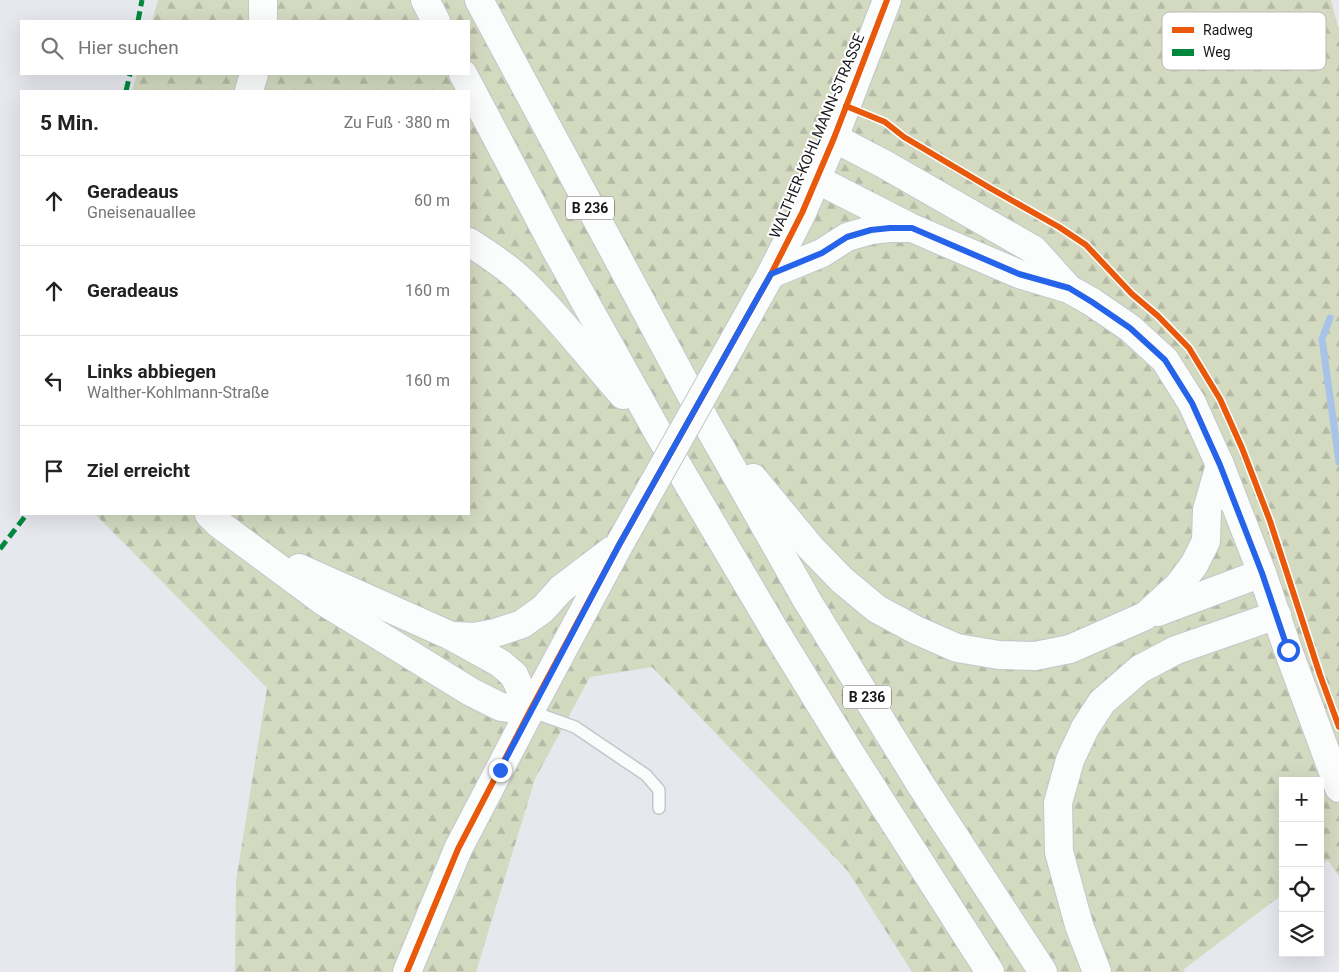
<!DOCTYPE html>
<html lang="de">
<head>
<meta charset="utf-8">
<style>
	:root { --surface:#fff; --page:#f6f6f6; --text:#222; --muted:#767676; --line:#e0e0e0 }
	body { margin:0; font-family:Roboto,sans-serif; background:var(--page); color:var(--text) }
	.controls { position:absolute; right:15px; bottom:15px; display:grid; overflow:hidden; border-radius:0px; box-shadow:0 5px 20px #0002 }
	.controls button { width:45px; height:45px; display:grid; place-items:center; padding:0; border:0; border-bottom:1px solid var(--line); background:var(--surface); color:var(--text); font:25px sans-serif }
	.stop { position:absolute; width:15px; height:15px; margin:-11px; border:4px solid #2563eb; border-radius:50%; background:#fff }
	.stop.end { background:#2563eb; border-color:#fff; box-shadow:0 1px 5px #0008 }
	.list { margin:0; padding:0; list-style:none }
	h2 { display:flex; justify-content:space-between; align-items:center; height:65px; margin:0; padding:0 20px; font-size:21px }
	h2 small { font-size:16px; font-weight:400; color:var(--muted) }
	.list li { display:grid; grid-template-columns:32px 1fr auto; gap:15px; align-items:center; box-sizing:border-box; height:90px; padding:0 20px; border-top:1px solid var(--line) }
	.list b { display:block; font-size:19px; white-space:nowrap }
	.list p { margin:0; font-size:16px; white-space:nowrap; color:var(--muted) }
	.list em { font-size:16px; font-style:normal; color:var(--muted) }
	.icon { flex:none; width:28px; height:28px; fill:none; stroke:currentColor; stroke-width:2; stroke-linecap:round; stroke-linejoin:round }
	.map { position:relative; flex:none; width:1339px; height:972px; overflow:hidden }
	.search { position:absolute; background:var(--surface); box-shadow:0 5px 20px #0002; left:20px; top:20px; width:450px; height:55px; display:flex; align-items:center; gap:12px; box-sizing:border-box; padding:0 18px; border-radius:0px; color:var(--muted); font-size:19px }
	.panel { position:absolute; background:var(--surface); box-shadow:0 5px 20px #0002; left:20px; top:90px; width:450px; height:425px; border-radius:0px }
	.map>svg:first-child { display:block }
	.forest { fill:url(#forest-firs) }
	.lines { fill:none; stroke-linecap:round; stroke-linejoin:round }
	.stream { stroke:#a7c4e8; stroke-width:7 }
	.service-casing { stroke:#c4c6cb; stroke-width:14 }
	.secondary-casing { stroke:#c4c6cb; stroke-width:30 }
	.primary-casing { stroke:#c4c6cb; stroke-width:30 }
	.trunk-casing { stroke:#c4c6cb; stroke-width:30 }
	.service { stroke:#fbfcfc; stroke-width:11 }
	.secondary { stroke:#fbfcfc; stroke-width:28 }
	.primary { stroke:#fbfcfc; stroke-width:28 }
	.trunk { stroke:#fbfcfc; stroke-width:28 }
	.primary-bridge-casing { stroke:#c4c6cb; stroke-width:30; stroke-linecap:butt }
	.primary-bridge { stroke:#fbfcfc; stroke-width:28 }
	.quiet { stroke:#00873e; stroke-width:5; stroke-dasharray:10 5; stroke-linecap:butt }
	.cycleway-casing { stroke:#fff; stroke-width:9 }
	.cycleway { stroke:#e8590c; stroke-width:6 }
	.route { stroke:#2563eb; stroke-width:6 }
	.labels { text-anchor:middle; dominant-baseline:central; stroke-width:4; stroke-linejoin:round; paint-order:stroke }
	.shield { fill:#fff; stroke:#5d5e61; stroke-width:1 }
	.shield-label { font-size:14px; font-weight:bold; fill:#18191d }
	.street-label { font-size:15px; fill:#18191d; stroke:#fff }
	.key { fill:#fff; stroke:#bababb; stroke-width:1 }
	.key-label { font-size:14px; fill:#18191d }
</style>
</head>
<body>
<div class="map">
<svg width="1339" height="972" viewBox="0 0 1339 972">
	<defs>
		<pattern id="forest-firs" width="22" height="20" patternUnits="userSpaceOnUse" patternTransform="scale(1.25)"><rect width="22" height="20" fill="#d3dac0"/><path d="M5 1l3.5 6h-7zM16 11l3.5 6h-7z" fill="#b4baa5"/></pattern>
	</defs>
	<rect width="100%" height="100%" fill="#e6e8ee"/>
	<path class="forest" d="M158 0H1331L1338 27H1339V877L1328 860 1320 865V781H1283V894L1183 970 1185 972H912L847 870 652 667 590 677 535 779 476 972H235L236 881 267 688 95 514H469V91H132L137 74H469V21H152Z"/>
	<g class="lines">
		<path class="stream" d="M1330 318 1322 339 1339 462"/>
		<g class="service-casing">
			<path id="service" d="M530 711 575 727 646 775 659 790V808"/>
		</g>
		<g class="secondary-casing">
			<g id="secondary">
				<path d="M834 138 887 0"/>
				<path d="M1220 465 1262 573 1288 650 1339 788"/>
			</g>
		</g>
		<g class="primary-casing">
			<g id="primary">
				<path d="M816 179 912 228 1019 274 1069 289 1092 302 1130 328 1165 360 1192 403 1220 465"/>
				<path d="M771 274 822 253 847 237 871 230 890 228H910"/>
				<path d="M710 383 771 274 802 213 834 138 884 164 1034 250 1069 289"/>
				<path d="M407 972 458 849 530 711 619 545"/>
			</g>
		</g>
		<g class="trunk-casing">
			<g id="trunk">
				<path d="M425 0 436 21"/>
				<path d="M479 0 702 415 808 602 919 782 1043 972"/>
				<path d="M263 21V0"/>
				<path d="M463 74 555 248 660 436 774 629 852 756 990 972"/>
				<path d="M249 91 254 74"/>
				<path d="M469 242C488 254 508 267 524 283 560 318 590 358 623 395"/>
				<path d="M753 478 810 547 842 580 877 609 916 630 957 648 999 655 1035 656 1070 649 1145 616 1178 586 1194 565 1206 541 1207 510 1220 465"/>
				<path d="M209 514 219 524 323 601 471 692 501 707 530 711"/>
				<path d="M299 568 449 635 500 663 514 675 530 711"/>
				<path d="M1158 612 1262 573"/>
				<path d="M453 636 474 637 495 633 522 624 543 609 561 589 619 545"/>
				<path d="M1097 972 1079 925 1059 852 1058 803 1070 760 1085 728 1102 702 1140 669 1176 650 1277 615"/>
			</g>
		</g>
		<use href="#service" class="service"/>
		<use href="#secondary" class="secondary"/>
		<use href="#primary" class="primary"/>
		<use href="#trunk" class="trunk"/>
		<g class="primary-bridge-casing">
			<path id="primary-bridge" d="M619 545 710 383"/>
		</g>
		<use href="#primary-bridge" class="primary-bridge"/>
		<g class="quiet">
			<path d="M138 21 142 0"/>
			<path d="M126 91 130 74"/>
			<path d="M0 549 27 514"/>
		</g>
		<g class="cycleway-casing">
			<g id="cycleway">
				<path d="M846 106 885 122 904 137 990 188 1059 227 1086 245 1132 294 1158 316 1189 348 1220 399 1242 448 1270 521 1320 675 1339 727"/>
				<path d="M407 972 458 849 530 711 619 545 771 274 802 213 834 138 887 0"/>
			</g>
		</g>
		<use href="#cycleway" class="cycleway"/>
	</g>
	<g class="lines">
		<path class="route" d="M500 770 619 545 771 274 822 253 847 237 871 230 890 228H912L1019 274 1069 288 1092 302 1130 328 1165 360 1192 403 1220 465 1262 573 1288 650"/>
	</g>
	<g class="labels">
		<g class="shield">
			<rect x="566" y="196.5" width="48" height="23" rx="4"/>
			<rect x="843" y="685.5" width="48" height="23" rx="4"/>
		</g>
		<g class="shield-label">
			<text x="590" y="208">B 236</text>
			<text x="867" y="697">B 236</text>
		</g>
		<g class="street-label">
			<text transform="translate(817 136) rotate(-67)">WALTHER-KOHLMANN-STRASSE</text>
		</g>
	</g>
	<rect x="1162" y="12" width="164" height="58" rx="8" class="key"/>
	<rect x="1172" y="27" width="22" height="6" fill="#e8590c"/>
	<rect x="1172" y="49" width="22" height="7" fill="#00873e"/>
	<g class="key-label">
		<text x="1203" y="35">Radweg</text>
		<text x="1203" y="57">Weg</text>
	</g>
</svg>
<div class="controls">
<button>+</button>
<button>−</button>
<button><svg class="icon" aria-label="locate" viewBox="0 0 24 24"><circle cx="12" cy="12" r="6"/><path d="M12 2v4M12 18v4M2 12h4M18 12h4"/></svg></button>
<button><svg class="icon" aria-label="layers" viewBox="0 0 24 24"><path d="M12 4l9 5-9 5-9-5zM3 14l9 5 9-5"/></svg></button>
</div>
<div class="stop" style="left:1288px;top:650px"></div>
<div class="stop end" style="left:500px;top:770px"></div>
<div class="search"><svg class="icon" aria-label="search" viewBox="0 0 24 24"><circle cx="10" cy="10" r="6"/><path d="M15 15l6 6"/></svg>Hier suchen</div>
<section class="panel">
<h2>5 Min.<small>Zu Fuß · 380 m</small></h2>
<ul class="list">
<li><svg class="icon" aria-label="ahead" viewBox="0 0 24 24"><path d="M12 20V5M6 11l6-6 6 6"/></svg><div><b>Geradeaus</b><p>Gneisenauallee</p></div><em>60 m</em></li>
<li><svg class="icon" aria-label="ahead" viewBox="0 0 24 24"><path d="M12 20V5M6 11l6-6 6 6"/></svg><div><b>Geradeaus</b></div><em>160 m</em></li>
<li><svg class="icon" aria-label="left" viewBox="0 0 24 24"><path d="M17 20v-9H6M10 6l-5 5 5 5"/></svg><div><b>Links abbiegen</b><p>Walther-Kohlmann-Straße</p></div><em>160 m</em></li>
<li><svg class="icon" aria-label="arrive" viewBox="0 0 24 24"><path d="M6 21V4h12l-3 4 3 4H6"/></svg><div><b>Ziel erreicht</b></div></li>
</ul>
</section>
</div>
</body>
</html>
